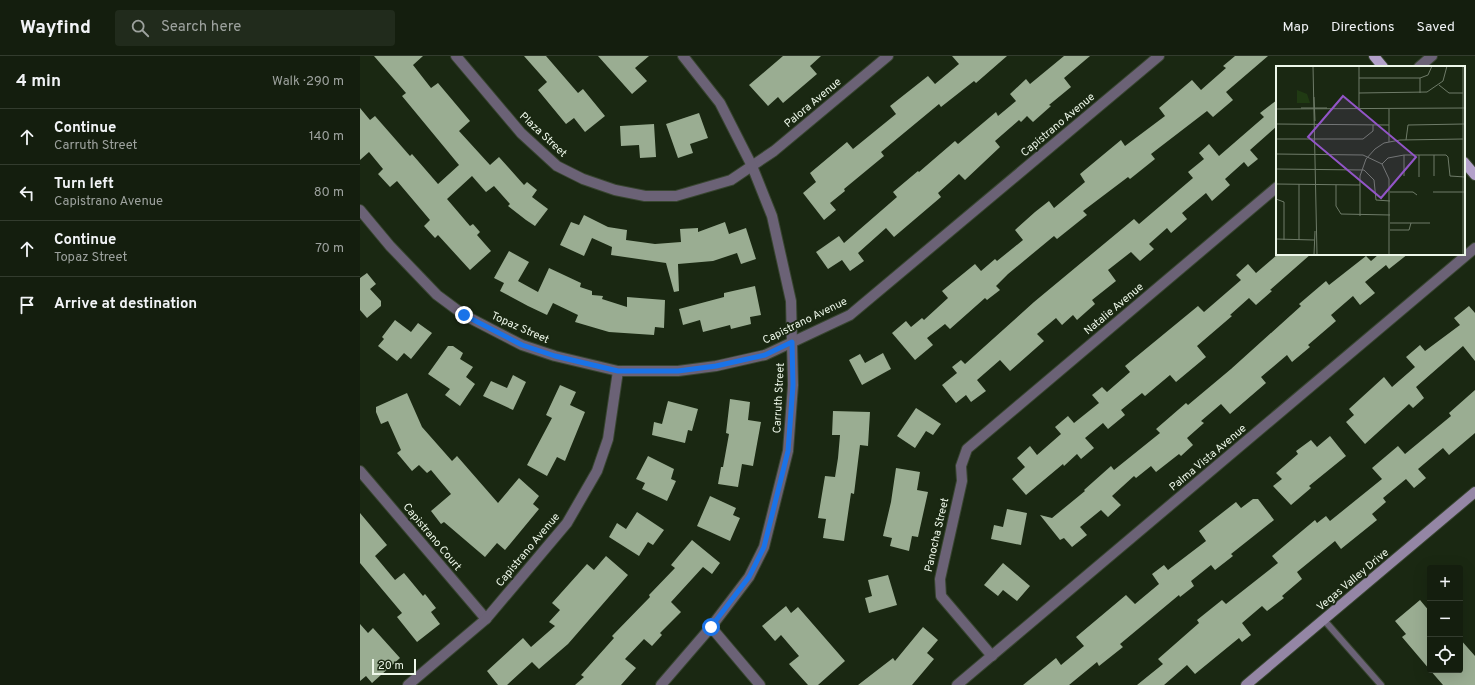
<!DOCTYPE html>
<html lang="en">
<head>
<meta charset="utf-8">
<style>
	:root { --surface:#141e0e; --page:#212b1c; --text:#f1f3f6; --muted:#9da29e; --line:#333c2e }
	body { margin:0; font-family:Overpass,sans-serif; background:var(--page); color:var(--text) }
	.controls { position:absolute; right:12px; bottom:12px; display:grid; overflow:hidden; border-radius:4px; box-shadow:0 4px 16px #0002 }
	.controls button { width:36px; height:36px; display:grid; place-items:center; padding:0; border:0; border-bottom:1px solid var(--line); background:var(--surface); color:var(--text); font:20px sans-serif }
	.scale { position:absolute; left:12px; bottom:10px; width:44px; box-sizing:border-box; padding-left:4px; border:2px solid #edf7e9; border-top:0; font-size:11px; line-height:14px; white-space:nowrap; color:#edf7e9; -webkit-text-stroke:3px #1a2812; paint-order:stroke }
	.stop { position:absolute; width:12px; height:12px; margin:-9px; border:3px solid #1a73e8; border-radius:50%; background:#fff }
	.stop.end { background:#1a73e8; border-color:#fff; box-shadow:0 1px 4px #0008 }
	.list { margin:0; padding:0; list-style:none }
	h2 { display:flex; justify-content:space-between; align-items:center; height:52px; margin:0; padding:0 16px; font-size:17px }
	h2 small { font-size:13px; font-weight:400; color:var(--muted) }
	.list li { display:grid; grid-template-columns:26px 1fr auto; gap:12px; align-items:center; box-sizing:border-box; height:56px; padding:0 16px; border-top:1px solid var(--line) }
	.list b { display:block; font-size:15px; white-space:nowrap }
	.list p { margin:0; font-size:13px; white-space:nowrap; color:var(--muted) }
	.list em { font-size:13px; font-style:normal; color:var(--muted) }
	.icon { flex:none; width:22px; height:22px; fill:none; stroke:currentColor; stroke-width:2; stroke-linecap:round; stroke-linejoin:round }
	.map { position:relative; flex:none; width:1115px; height:629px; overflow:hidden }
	header { display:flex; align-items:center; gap:24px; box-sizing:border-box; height:56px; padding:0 20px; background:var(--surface); border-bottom:1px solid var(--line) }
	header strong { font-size:19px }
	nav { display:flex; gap:22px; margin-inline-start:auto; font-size:14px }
	.search { width:280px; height:36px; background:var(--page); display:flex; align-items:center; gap:10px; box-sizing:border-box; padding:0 14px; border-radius:4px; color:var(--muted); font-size:15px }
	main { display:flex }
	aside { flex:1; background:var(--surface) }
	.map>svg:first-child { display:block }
	.building { fill:#9aad92 }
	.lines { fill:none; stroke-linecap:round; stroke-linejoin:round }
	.lane-casing { stroke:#384530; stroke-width:8 }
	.street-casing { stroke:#384530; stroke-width:12 }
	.secondary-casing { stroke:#384530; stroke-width:12 }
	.primary-casing { stroke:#384530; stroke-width:12 }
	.lane { stroke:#6b6276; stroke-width:6 }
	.street { stroke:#6b6276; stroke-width:10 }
	.secondary { stroke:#9486a5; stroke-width:10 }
	.primary { stroke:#b3a1ca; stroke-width:10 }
	.route { stroke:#1a73e8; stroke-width:5 }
	.labels { text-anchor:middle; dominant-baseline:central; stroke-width:4; stroke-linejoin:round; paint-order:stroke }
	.street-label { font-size:11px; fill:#edf7e9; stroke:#1a2812 }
	.inset-road { fill:none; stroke:#6e7b68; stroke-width:1 }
	.view { fill:#9255c7; fill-opacity:0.15; stroke:#9255c7; stroke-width:2 }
	.inset-edge { fill:none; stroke:#edf7e9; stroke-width:2 }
</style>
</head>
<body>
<header>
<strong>Wayfind</strong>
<div class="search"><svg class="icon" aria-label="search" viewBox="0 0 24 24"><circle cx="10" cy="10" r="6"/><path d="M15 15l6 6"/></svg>Search here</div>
<nav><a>Map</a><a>Directions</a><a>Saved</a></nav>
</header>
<main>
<aside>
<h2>4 min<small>Walk · 290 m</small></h2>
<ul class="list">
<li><svg class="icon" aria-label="ahead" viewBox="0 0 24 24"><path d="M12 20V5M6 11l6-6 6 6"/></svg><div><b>Continue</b><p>Carruth Street</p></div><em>140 m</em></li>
<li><svg class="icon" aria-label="left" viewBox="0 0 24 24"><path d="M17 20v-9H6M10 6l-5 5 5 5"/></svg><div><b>Turn left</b><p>Capistrano Avenue</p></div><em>80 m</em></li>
<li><svg class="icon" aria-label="ahead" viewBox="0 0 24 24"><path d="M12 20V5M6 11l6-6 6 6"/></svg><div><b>Continue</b><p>Topaz Street</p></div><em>70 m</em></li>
<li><svg class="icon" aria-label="arrive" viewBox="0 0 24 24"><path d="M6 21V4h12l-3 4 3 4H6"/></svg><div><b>Arrive at destination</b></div></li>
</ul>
</aside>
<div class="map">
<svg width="1115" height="629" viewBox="0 0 1115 629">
	<rect width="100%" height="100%" fill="#1a2812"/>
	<g class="building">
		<path d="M14 0H63L53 9 71 32 78 27 110 65 99 75 130 109 139 101 164 129 167 126 177 134 172 141 188 153 175 170 166 164 167 162 166 164 148 150 150 148 134 130 126 136 112 120 87 143 110 170 113 168 120 176 117 179 131 195 110 214 78 179 75 182 64 170 70 164 37 125 30 131 18 118 23 113 9 96 0 104V52L10 64 15 60 50 100 52 98 78 128 99 109 42 40 46 37Z"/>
		<path d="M164 0H186L218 37 223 33 245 60 225 76 214 62 206 68 178 34 187 26Z"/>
		<path d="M238 0H289L275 12 287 25 272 38Z"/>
		<path d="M423 0H461L450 10 457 18 423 47 418 41 408 50 389 29Z"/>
		<path d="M592 0H647L616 27 614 25 581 51 579 48 521 96 524 100 484 133 485 135 470 147 476 154 464 164 443 137 456 126 450 117 487 86 493 93 536 58 530 50 568 20 575 28 599 8Z"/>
		<path d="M704 0H730L704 22 711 31 689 49 691 50 673 66 667 60 661 66 659 64 635 85 640 91 605 124 599 118 578 137 581 141 534 181 526 172 498 197 504 205 490 215 482 204 468 213 456 196 479 180 484 187 537 141 533 136 558 115 559 116 595 85 598 88 636 56 638 60 656 45 650 38 666 23 670 28Z"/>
		<path d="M875 0H908L866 36 873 44 853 61 847 55 791 98 795 103 770 123 768 121 723 155 727 159 697 183 694 180 648 218 636 230 640 234 627 244 625 242 590 273 585 268 567 282 573 289 555 304 532 277 546 265 551 271 562 262 564 264 588 242 582 235 615 208 621 215 635 203 637 205 663 184 655 174 675 156 689 145 694 152 725 126 720 118 761 84 765 90 805 60 799 52 832 24 841 34 866 12 863 10Z"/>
		<path d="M917 44V70L890 94 898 103 888 111 884 106 865 123 870 129 852 145 846 137 822 157 827 163 811 177 807 172 789 188 794 193 780 205 771 196 748 214 756 225 732 244 735 248 717 264 713 259 702 269 696 262 677 278 684 285 650 315 640 304 617 324 626 335 611 346 606 339 596 347 582 329 597 317 592 311 601 304 605 308 674 246 774 163 779 168 833 122 828 116 844 103 839 97 849 88 859 100 904 61 900 57Z"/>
		<path d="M339 57 348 82 330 88 333 97 318 102 306 68Z"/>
		<path d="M294 68 296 101 280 102 279 89 261 90 260 70Z"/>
		<path d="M224 159 248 171 267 174 266 184 295 188 321 186 320 173 338 172V176L365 166 369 178 386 172 396 203 381 208 377 197 353 205 318 208 319 235 314 236 306 207 251 199 252 191 232 182 224 200 200 189 211 166 219 169Z"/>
		<path d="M149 195 169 206 158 225 178 236 189 212 221 227 220 231 232 235V239L243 240 242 243 267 251V241L305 244 304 272 295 271 294 279 249 276 215 266 218 259 193 247 187 259 168 250 140 235 144 227 134 222Z"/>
		<path d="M918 198H951L910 234 912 235 896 249 889 242 870 259 872 260 837 290 846 301 816 326 810 319 785 340 782 337 761 354 765 359 748 373 743 367 725 382 734 392 721 403 717 398 704 410 703 408 666 439 652 423 665 411 657 402 670 390 677 399 701 378 695 371 708 360 714 367 739 347 732 339 742 331 747 336 770 316 765 310 838 250 844 256 881 224 876 219 888 208 896 217Z"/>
		<path d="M1017 198H1048L1029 213 1026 209 1005 226 1015 237 1000 249 993 240 971 259 976 265 948 289 950 291 932 306 927 299 901 321 906 327 870 358 861 348 841 365 844 367 827 382 833 389 821 400 819 398 796 416 791 410 776 422 774 420 752 440 761 449 748 461 741 454 720 471 727 479 712 491 704 482 700 484 680 459 692 462 725 435 724 434 751 410 754 414 800 377 796 373 826 347 828 349 871 313 941 250 939 248 966 225 969 229 1006 200 1011 205 1018 199Z"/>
		<path d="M7 217 16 228 10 233 21 245V250L7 262 0 254V222Z"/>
		<path d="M395 230 401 259 390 261 391 268 371 273 370 269 343 276 340 264 323 269 319 253 364 241V237Z"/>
		<path d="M1109 250 1115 257V305L1103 290 1056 331 1064 342 1053 352 1049 348 1005 388 986 366 994 359 989 353 1024 321 1032 331 1055 311 1046 301 1060 289 1065 295 1100 269 1094 262Z"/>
		<path d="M35 264 51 276 58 267 72 277 51 303 44 297 37 305 18 290 24 283 22 281Z"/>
		<path d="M88 290H93L103 297 100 303 113 311 106 321 115 328 100 350 85 339 90 333 68 318Z"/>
		<path d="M523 297 531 313 502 329 489 304 500 298 505 307Z"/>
		<path d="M153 319 166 326 153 354 123 340 131 325 147 332Z"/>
		<path d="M200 329 216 336 210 349 225 356 205 405 197 401 187 420 167 409 192 362 186 359Z"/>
		<path d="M1115 334V377L1089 399 1083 392 1058 413 1066 422 1054 432 1046 423 1023 442 1026 446 1012 458 1017 464 981 493 975 485 937 516 942 523 922 540 924 542 907 555 902 550 882 567 891 579 882 586 879 582 835 618 827 609 804 629H777L803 608 798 603 839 567 837 564 862 544 866 548 918 507 912 500 955 464 957 467 966 460 970 465 1022 423 1012 412 1038 390 1045 398 1091 360 1089 357Z"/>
		<path d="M47 337 62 371 92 405 97 400 138 447 159 422 179 440 173 448 179 453 145 494 137 487 125 501 84 466 81 468 71 455 91 438 71 414 67 417 59 409 52 415 37 397 41 394 28 365 21 368 16 356V351Z"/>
		<path d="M370 343 390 346 388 364 401 366 393 410 382 408 378 431 358 428 361 411H363L369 378 366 377Z"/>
		<path d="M308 345 338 353 332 375 328 374 325 387 292 379 294 366 302 368Z"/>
		<path d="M556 352 581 368 573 379 566 375 555 392 537 380Z"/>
		<path d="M473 355 510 356 508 390 500 389 494 438 491 437 484 485 463 482 466 463 458 462 465 420 475 421 478 402 480 379H472Z"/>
		<path d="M970 380 986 400 949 430 951 432 931 449 913 430 922 423 916 417 938 398 936 395 951 384 957 391Z"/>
		<path d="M288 400 314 413 311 423 316 425 307 445 282 433 285 427 276 423Z"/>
		<path d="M536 412 560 416 557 434 568 436 558 481 552 480 549 495 530 490 532 482 523 480 531 446Z"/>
		<path d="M350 440 376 452 373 459 380 462 370 485 337 470Z"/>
		<path d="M893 443H898L914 464 871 498 873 500 855 514 851 509 831 525 834 530 820 541 819 539 760 588 763 591 739 610 737 606 709 629H663L696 602 701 609 724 590 716 581 766 539 775 548 799 528 792 518 804 509 808 514 846 485 839 475 853 464 876 446 881 452Z"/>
		<path d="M647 453 667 457 661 489 631 483 634 469 643 471Z"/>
		<path d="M277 456 304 474 293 489 288 486 279 500 249 481 257 467 266 473Z"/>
		<path d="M0 457 27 489 15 500 35 524 44 517 63 540 65 538 76 552 71 556 80 568 57 586 37 561 42 557 0 507Z"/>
		<path d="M332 484 360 507 352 518 343 511 311 546 321 556 300 577 302 579 292 590 284 583 265 603 276 612 261 629H215L224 621 221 619 254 582 252 580 290 541 289 539 315 512 311 509Z"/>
		<path d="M246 500 268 519 208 588 179 613 172 606 147 629H138L127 615 163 582 171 591 195 570 189 566 200 554 192 547 227 508 234 514Z"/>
		<path d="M643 507 670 530 657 545 643 534 638 540 624 529Z"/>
		<path d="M528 519 537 549 509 557 505 542 512 540 508 524Z"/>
		<path d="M1060 544 1070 556V614L1042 581 1046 578 1035 565Z"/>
		<path d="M426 550 431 557 438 551 485 605 458 629H448L429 608 439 600 421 579 415 585 402 570Z"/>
		<path d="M0 568 8 577 13 572 40 602 12 627 6 620 0 625Z"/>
		<path d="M563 571 578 584 567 597 574 603 552 629H498L533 602 535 605Z"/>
		<path d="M1100 583 1115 600V629H1083L1070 614H1100Z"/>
	</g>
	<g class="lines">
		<g class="lane-casing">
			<path id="lane" d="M964 564 1021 629"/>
		</g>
		<g class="street-casing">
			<g id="street">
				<path d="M96 0 161 77 197 110 223 123 255 134 285 140H316L371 124 414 95 528 0"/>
				<path d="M1059 11 1072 0"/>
				<path d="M0 154 30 190 77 239 104 259 162 289 195 300 258 315H318L356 310 405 299 490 259 799 0"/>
				<path d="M0 415 126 563"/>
				<path d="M351 571 400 629"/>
				<path d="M632 600 581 540 580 523 602 425 601 410 607 393 917 131"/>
				<path d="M48 629 126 563 207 467 237 415 248 383 258 315"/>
				<path d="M301 629 351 571 389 521 404 491 428 395 433 329 431 245 412 160 392 110 360 47 323 0"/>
				<path d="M597 629 1115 192"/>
			</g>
		</g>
		<g class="secondary-casing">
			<path id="secondary" d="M886 629 1115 436"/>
		</g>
		<g class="primary-casing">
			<g id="primary">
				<path d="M1014 0 1023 11"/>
				<path d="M1104 106 1115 119"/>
			</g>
		</g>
		<use href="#lane" class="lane"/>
		<use href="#street" class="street"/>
		<use href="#secondary" class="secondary"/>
		<use href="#primary" class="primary"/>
	</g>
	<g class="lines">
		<path class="route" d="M104 259 162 289 195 300 258 315H318L356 310 405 299 432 286 433 329 428 395 404 491 389 521 351 571"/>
	</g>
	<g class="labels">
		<g class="street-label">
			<text transform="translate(453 47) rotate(-40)">Palora Avenue</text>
			<text transform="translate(698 69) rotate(-40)">Capistrano Avenue</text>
			<text transform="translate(183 79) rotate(43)">Plaza Street</text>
			<text transform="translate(754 253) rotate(-40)">Natalie Avenue</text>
			<text transform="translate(445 265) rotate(-26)">Capistrano Avenue</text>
			<text transform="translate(160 272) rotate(24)">Topaz Street</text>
			<text transform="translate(419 342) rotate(-87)">Carruth Street</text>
			<text transform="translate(848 402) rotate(-40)">Palma Vista Avenue</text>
			<text transform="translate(577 479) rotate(-77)">Panocha Street</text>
			<text transform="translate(72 481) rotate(50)">Capistrano Court</text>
			<text transform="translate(168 494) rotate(-50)">Capistrano Avenue</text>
			<text transform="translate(993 524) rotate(-40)">Vegas Valley Drive</text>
		</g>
	</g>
	<g transform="translate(916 10)">
		<rect width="189" height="189" fill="#1a2812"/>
		<path d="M21 24 31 28 34 37H21Z" fill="#203a13"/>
		<path class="inset-road" d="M37 0 41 189M83 0V43M187 0V189M83 12H144L152 9 156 0M144 12V27M163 19 173 27H187M83 27 151 26 167 15 171 0M38 31 39 55M25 42H51M0 43 189 42M113 43V76M0 58 113 59M0 73H87L97 65V59M130 74 132 59 188 58M0 88 87 89 106 98 113 113V189M128 89V110M143 89V111M158 89V110M106 98 112 92 128 89H170L172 91 174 110 189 111M0 103 88 104 98 114 100 134 114 135M0 118 84 119M23 118V174M60 119V140L65 148 114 149M114 126H137L141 129M157 126H189M0 133 8 136V174M84 150V110L90 93 99 83 108 77 124 74 187 73M114 157H154M114 164H133L135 157M0 173 38 174M38 189 39 165"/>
		<path class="view" d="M67 30 140 91 105 132 32 71Z"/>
		<rect width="189" height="189" class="inset-edge"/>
	</g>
</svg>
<div class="controls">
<button>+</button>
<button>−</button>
<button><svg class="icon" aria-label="locate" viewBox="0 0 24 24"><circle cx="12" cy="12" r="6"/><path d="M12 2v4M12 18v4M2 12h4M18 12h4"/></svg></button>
</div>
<div class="scale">20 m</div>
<div class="stop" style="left:351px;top:571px"></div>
<div class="stop end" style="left:104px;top:259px"></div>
</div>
</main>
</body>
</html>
